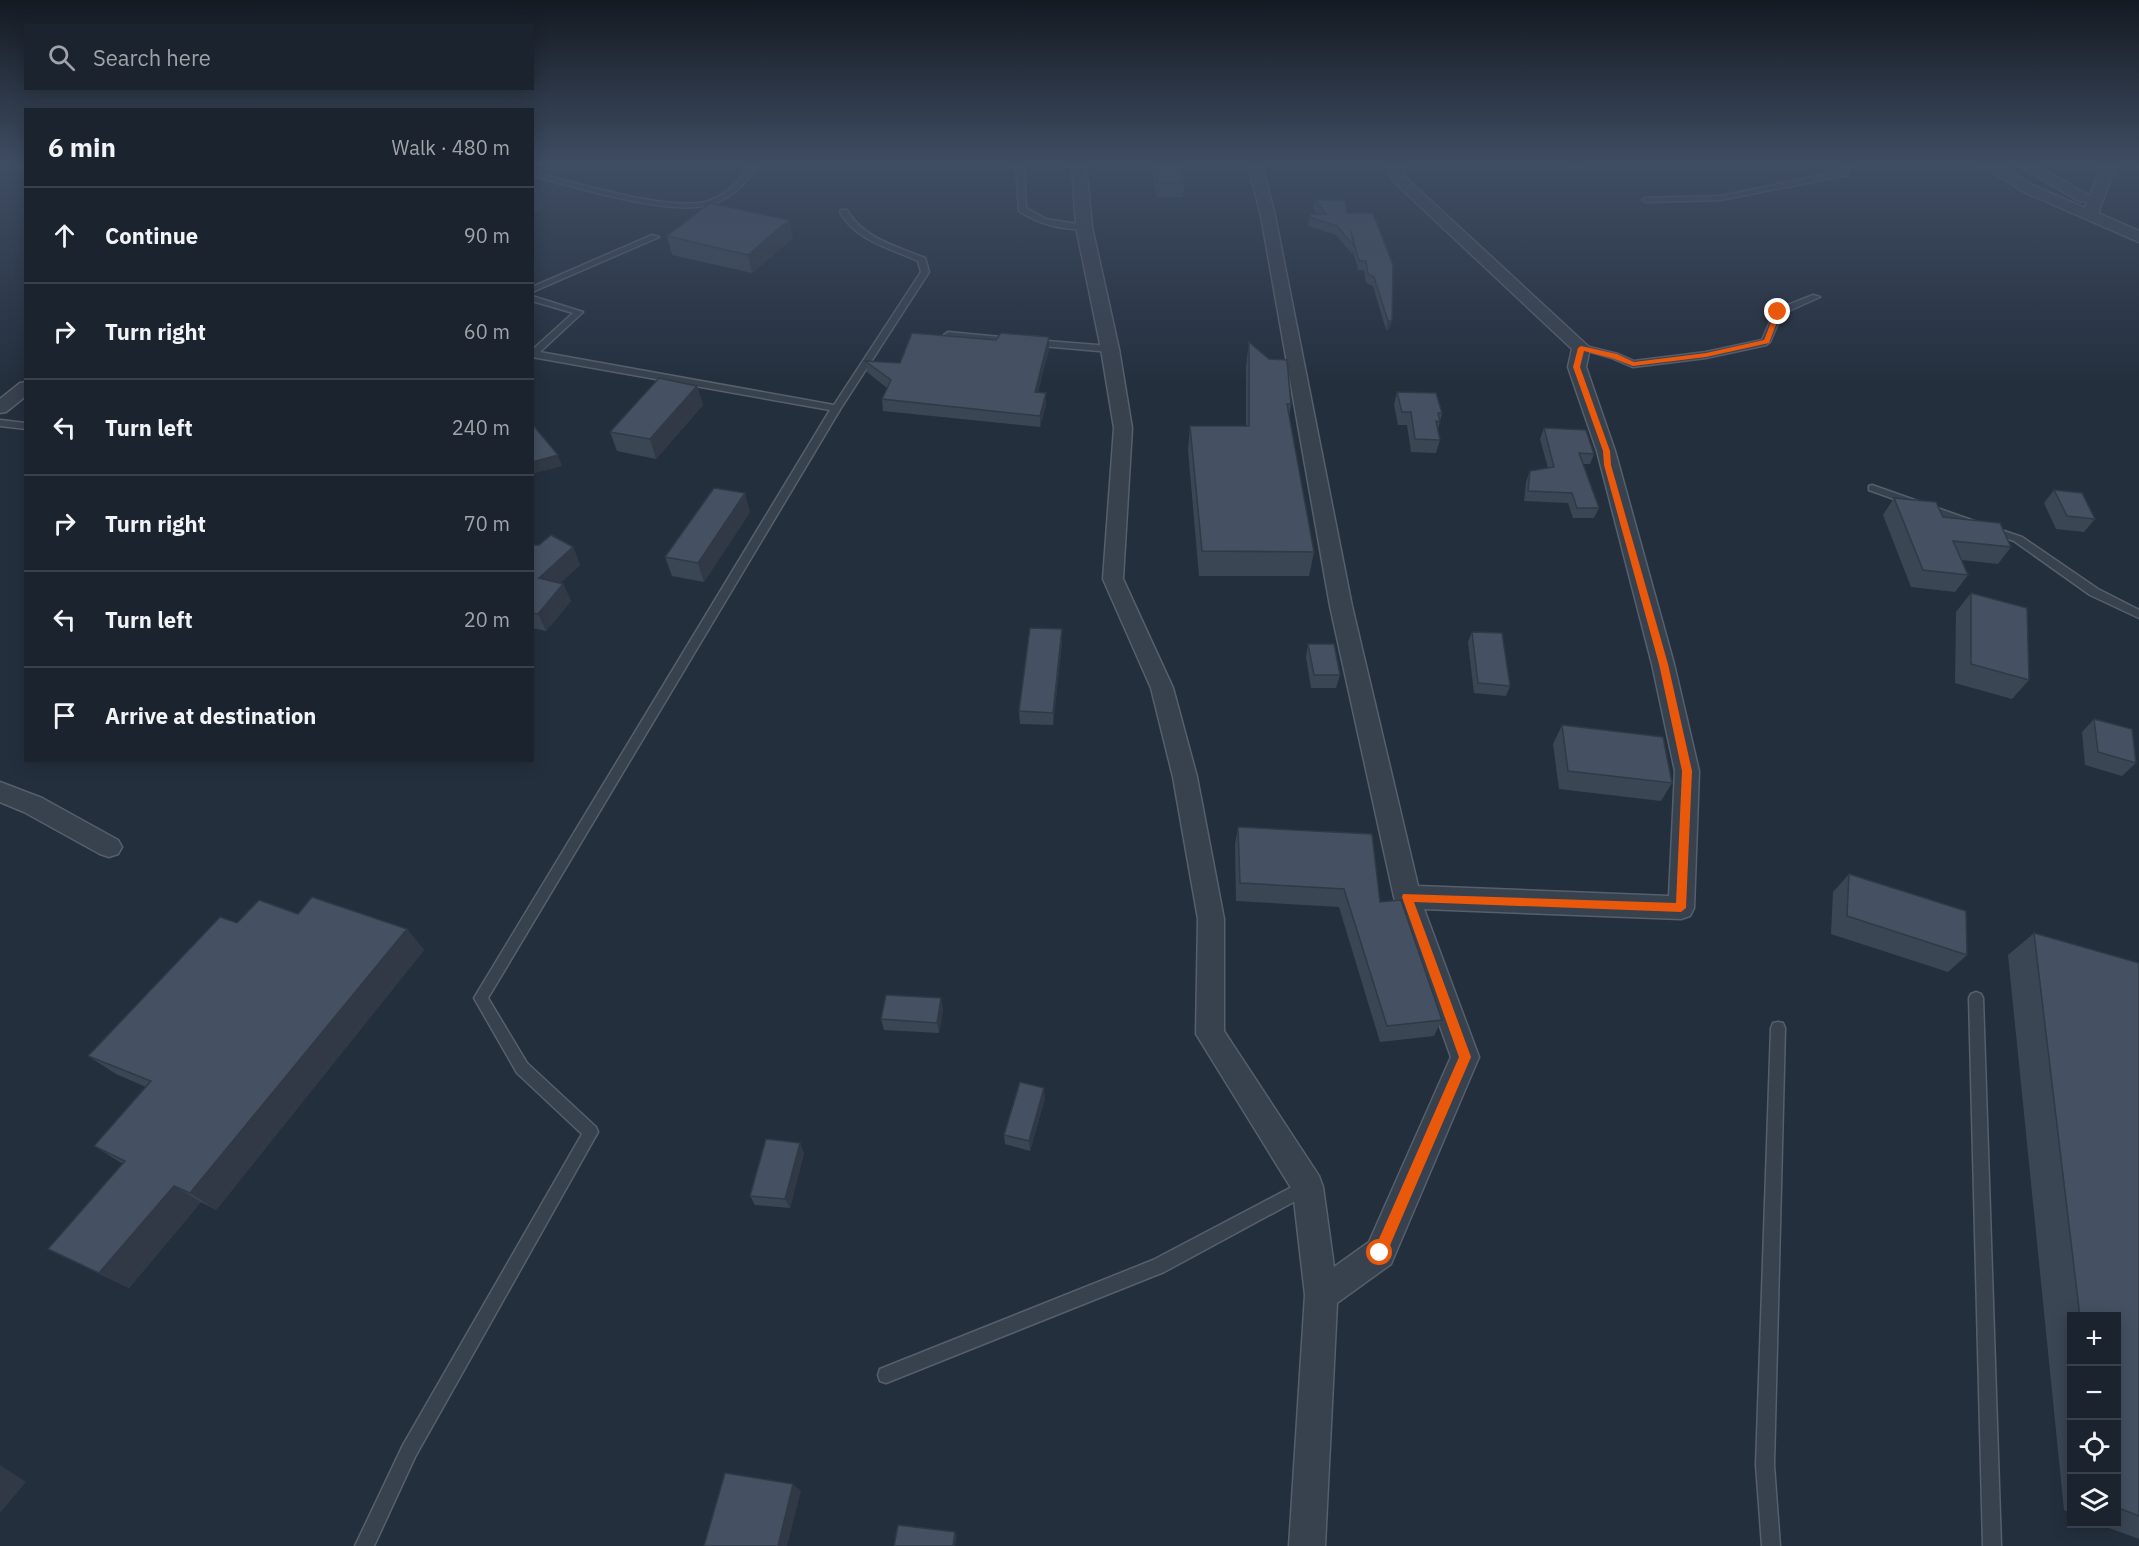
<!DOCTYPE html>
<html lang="en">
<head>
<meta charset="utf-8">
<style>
	:root { --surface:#1b232e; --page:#242b36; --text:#f1f3f6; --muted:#a0a4aa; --line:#39404a }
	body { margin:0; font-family:"IBM Plex Sans",sans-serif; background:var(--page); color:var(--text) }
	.controls { position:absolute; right:18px; bottom:18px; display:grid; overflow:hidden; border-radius:0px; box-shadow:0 3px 15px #0003 }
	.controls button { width:54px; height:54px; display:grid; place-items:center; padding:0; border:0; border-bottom:2px solid var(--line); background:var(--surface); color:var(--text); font:30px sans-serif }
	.stop { position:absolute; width:18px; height:18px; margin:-14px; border:4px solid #ea580c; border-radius:50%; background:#fff }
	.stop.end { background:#ea580c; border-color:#fff; box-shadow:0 2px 6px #0008 }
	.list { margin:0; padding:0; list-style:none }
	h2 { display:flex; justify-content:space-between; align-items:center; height:78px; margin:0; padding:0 24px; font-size:26px }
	h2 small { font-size:20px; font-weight:400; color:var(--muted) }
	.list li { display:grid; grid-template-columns:39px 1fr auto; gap:18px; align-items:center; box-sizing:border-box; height:96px; padding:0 24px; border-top:2px solid var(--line) }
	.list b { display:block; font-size:22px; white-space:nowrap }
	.list em { font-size:20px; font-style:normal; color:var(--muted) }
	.icon { flex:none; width:33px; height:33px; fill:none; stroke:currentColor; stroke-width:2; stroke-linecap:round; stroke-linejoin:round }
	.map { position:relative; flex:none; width:2139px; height:1546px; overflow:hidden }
	.search { position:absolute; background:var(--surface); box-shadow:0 3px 15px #0003; left:24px; top:24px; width:510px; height:66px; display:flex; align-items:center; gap:15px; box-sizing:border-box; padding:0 21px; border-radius:0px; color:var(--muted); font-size:22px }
	.panel { position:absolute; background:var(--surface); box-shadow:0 3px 15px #0003; left:24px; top:108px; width:510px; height:654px; border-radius:0px }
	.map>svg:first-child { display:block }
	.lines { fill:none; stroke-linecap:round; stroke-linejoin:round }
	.lane-casing { stroke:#565f6c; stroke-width:3 }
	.street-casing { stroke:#565f6c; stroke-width:3 }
	.lane { fill:#38414e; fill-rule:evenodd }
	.street { fill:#38414e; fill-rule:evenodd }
	.wall { fill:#3b4654 }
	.shaded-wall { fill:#303945 }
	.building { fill:#455162; stroke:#303945; stroke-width:1.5 }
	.route { fill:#ea580c }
</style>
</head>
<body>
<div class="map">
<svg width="2139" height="1546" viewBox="0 0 2139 1546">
	<rect width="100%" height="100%" fill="#242f3e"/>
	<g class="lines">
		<g class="lane-casing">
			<g id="lane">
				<path d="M751 165H758C746 184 727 202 705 206 661 214 577 187 532 176V172C573 182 667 211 705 202 724 197 741 181 751 165Z"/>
				<path d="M1016 165H1024L1026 208 1046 219 1084 225H1087V229C1064 231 1038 224 1019 211Z"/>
				<path d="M1843 165H1850L1847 175 1721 200 1646 202 1642 200 1646 198 1721 196 1841 171Z"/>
				<path d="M841 210H847C864 239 896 246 925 258L929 272 841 408 488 998 527 1063 596 1127 598 1132 415 1457 374 1546H355L403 1445 582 1134 517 1073 474 998 830 410 532 357V350L573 313 532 301V296L583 312 540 352 834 405 921 272 918 261C890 248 856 241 840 212Z"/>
				<path d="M652 235 659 237 532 292V287Z"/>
				<path d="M1813 295 1820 297 1782 314 1770 342 1766 345 1706 358 1633 367 1612 358 1577 348 1581 345 1618 354 1634 361 1706 352 1762 340 1775 310Z"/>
				<path d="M948 332 1011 338 1015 341 1011 344 945 337 944 335Z"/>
				<path d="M1034 340 1110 346 1114 349 1110 352 1031 345V341Z"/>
				<path d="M0 420 26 423V429L0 426Z"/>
				<path d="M1872 485 1977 522 1978 524 1973 527 1969 526 1869 490V486Z"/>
				<path d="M1992 527 2022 537 2098 589 2139 610V618L2090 595 2014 541 1988 532V528Z"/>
				<path d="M1976 992 1981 994 1983 998 2001 1546H1983L1969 998 1971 994Z"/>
				<path d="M1778 1022 1783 1023 1785 1028 1774 1465 1780 1546H1762L1756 1465 1771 1028 1773 1023Z"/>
				<path d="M1307 1179 1312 1182 1315 1187 1312 1192 1164 1272 886 1383 880 1381 878 1375 880 1369 1153 1260Z"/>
			</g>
		</g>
		<g class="street-casing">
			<g id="street">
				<path d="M1072 165H1086L1092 227 1119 349 1132 428 1123 579 1173 688 1197 777 1224 919V1031L1319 1176 1323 1187 1334 1267 1369 1242 1451 1057 1394 897 1330 606 1261 216 1248 165H1262L1275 216 1352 606 1418 886 1669 896 1675 771 1652 664 1597 451 1568 367 1572 349 1392 180 1389 165H1403L1404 176 1590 348 1586 367 1615 451 1674 664 1699 771 1694 908 1690 916 1681 919 1424 909 1479 1057 1391 1264 1337 1303 1325 1546H1289L1305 1295 1293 1191 1196 1034 1198 919 1173 777 1151 688 1103 579 1114 428 1101 349 1076 227Z"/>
				<path d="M1982 165H2000L2034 186 2085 208 2087 202 2079 201 2018 165H2036L2090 196 2102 165H2116L2098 213 2139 231V242L2024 192Z"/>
				<path d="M26 382V396L6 412 0 413V399L20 383Z"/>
				<path d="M0 782 42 798 118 840 122 847 118 854 109 857 100 854 24 812 0 802Z"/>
			</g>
		</g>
		<use href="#lane" class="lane"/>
		<use href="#street" class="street"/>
	</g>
	<g class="wall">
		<path d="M1151 165H1180L1184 183 1183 197 1157 198Z"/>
		<path d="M1564 165H1593L1569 170Z"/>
		<path d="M1315 200 1347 213H1373L1389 330H1386L1373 286 1366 283 1364 270H1358L1353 251 1352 254 1336 235 1308 226 1310 214H1318L1313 209Z"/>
		<path d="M667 236 793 238 752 273 672 255Z"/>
		<path d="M1049 337V349L1038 392 1046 405 1040 427 883 411 882 399 887 388 867 372 865 361 900 363Z"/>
		<path d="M1249 342 1291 404 1289 417 1314 552 1309 576H1199L1188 450 1190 426H1246V366Z"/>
		<path d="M697 386 703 405 656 459 617 451 610 432Z"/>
		<path d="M1397 392 1442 413 1438 429 1440 440 1436 453 1411 452 1407 425H1398L1394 405Z"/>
		<path d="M1544 428 1594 454 1590 464H1583L1599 508 1594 518H1573L1568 503 1524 501 1526 482 1530 471 1548 468 1540 439Z"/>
		<path d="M2054 490 2095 519 2084 532 2056 529 2044 503Z"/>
		<path d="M1894 498 1943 517 2011 547 1998 564 1962 560 1968 575 1955 592 1911 587 1883 515Z"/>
		<path d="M750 512 704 582 672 576 665 557Z"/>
		<path d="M532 545 573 547 580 565 560 583 563 584 571 601 546 631 532 628Z"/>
		<path d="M1971 593 2029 680 2012 699 1955 683 1956 612Z"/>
		<path d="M1062 629V642L1053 725 1020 724 1019 711Z"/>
		<path d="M1472 632 1510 686 1506 696 1474 693 1468 642Z"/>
		<path d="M1308 644 1340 675 1336 688H1311L1306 657Z"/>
		<path d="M2094 719 2136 763 2122 776 2085 765 2082 732Z"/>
		<path d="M1562 725 1672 783 1661 801 1559 789 1553 744Z"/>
		<path d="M1238 827 1380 902 1442 1020 1434 1036 1380 1042 1339 907 1236 901 1235 845Z"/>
		<path d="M1849 874 1967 955 1948 972 1831 934 1833 892Z"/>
		<path d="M298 914 407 929 424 950 216 1210 201 1202 129 1288 48 1249 123 1164 94 1146 146 1087 116 1074 88 1056 237 923Z"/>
		<path d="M2034 933 2139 963V1539L2098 1524H2116V1317H2072V1513L2064 1510 2008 955Z"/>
		<path d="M943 1009 939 1033 884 1030 881 1019Z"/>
		<path d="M1045 1098 1030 1151 1005 1144 1004 1135Z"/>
		<path d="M800 1143 804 1153 790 1208 755 1205 750 1196Z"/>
	</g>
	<g class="shaded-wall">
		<path d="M1571 165H1593L1569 170Z"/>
		<path d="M538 191 544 207 532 215V195Z"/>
		<path d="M789 220 793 238 752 273 748 255Z"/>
		<path d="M1388 321H1392L1389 330H1386Z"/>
		<path d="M1049 337V349L1035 404V392Z"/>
		<path d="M697 386 703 405 656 459 650 439Z"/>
		<path d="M1046 393V405L1040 427V416Z"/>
		<path d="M558 455 562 466 532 474V462Z"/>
		<path d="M745 493 750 512 704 582 698 563Z"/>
		<path d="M573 547 580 565 546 596 539 578Z"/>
		<path d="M563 584 571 601 546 631 538 614Z"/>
		<path d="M1062 629V642L1053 725V713Z"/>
		<path d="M407 929 424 950 216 1210 190 1193Z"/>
		<path d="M941 998 943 1009 939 1033 937 1023Z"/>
		<path d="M1044 1088 1045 1098 1030 1151 1029 1141Z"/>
		<path d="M800 1143 804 1153 790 1208 785 1199Z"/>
		<path d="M174 1186 201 1202 129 1288 99 1273Z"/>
		<path d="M0 1465 26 1482 0 1513Z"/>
		<path d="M793 1484 801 1491 787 1546H778Z"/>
		<path d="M955 1532 957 1536 955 1546H953Z"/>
	</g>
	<g class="building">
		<path d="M1155 165H1180L1184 183H1158Z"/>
		<path d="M532 189 538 191 532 195Z"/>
		<path d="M1315 200H1345L1347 213H1373L1393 265 1392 321H1388L1374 277 1368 274 1366 261H1359L1351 231 1354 246 1337 226 1310 217V214H1326Z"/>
		<path d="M710 203 789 220 748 255 667 236Z"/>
		<path d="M912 333 996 340 1001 333 1049 337 1035 392 1046 393 1040 416 882 399 891 380 865 361 900 363Z"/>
		<path d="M1249 342 1269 359 1287 360 1291 404H1287L1314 552 1202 551 1190 426H1249Z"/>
		<path d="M659 378 697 386 650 439 610 432Z"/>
		<path d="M1397 392 1436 393 1442 413H1438L1440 422 1436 421 1440 440 1415 439 1411 412H1402Z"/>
		<path d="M532 424 558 455 532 462Z"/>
		<path d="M1544 428 1586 430 1594 454 1579 453 1599 508H1577L1572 493 1528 491 1530 471 1554 467Z"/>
		<path d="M714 488 745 493 698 563 665 557Z"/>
		<path d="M2054 490 2082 493 2095 519 2067 516Z"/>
		<path d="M1894 498 1936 502 1943 517 2000 523 2011 547 1953 541 1968 575 1923 570Z"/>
		<path d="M551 535 573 547 539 578 563 584 538 614 532 613V545H539Z"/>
		<path d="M1971 593 2027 608 2029 680 1971 664Z"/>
		<path d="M1030 628 1062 629 1053 713 1019 711Z"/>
		<path d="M1472 632 1502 633 1510 686 1478 683Z"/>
		<path d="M1308 644H1334L1340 675H1314Z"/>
		<path d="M2094 719 2132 729 2136 763 2098 752Z"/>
		<path d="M1562 725 1663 737 1672 783 1568 771Z"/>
		<path d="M1238 827 1372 834 1380 902 1401 900 1442 1020 1387 1026 1344 889 1240 883Z"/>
		<path d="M1849 874 1966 911 1967 955 1847 916Z"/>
		<path d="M312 897 407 929 190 1193 174 1186 99 1273 48 1249 125 1161 94 1146 151 1081 88 1056 220 917 237 923 259 900 298 914Z"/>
		<path d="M2034 933 2139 963V1516L2116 1507V1317H2080Z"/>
		<path d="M886 995 941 998 937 1023 881 1019Z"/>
		<path d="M1020 1082 1044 1088 1029 1141 1004 1135Z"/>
		<path d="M766 1139 800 1143 785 1199 750 1196Z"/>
		<path d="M725 1473 793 1484 778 1546H704Z"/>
		<path d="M898 1525 955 1532 953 1546H894Z"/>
	</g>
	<linearGradient id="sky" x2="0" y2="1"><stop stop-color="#141a22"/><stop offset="0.43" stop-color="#3f4d63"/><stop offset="1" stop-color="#3f4d63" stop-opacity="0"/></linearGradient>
	<rect width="2139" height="382" fill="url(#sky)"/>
	<path class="route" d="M1778 310 1781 312 1769 343 1706 357 1633 366 1612 358 1584 351 1580 367 1610 451 1611 465 1668 664 1692 771 1686 908 1681 912 1414 902 1471 1057 1385 1257 1380 1259 1375 1257 1374 1253 1375 1248 1459 1057 1402 897 1403 894 1676 903 1682 771 1659 664 1604 465 1603 451 1573 367 1578 348 1581 346 1617 354 1634 362 1706 353 1764 340 1775 312Z"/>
</svg>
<div class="controls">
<button>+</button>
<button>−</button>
<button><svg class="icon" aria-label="locate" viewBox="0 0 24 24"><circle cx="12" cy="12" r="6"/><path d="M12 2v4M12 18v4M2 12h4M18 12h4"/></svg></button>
<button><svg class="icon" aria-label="layers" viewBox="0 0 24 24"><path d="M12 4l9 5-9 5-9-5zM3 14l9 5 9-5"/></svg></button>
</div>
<div class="stop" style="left:1380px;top:1253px"></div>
<div class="stop end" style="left:1778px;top:312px"></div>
<div class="search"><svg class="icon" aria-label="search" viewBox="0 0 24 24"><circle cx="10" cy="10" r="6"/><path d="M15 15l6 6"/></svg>Search here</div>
<section class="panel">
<h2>6 min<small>Walk · 480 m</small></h2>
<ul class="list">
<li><svg class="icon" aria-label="ahead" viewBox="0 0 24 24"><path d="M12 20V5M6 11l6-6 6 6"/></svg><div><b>Continue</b></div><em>90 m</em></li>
<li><svg class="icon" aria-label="right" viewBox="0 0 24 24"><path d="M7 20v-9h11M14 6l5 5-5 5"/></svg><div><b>Turn right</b></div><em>60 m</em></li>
<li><svg class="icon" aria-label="left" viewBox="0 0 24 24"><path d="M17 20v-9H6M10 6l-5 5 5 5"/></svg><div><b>Turn left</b></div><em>240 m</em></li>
<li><svg class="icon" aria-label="right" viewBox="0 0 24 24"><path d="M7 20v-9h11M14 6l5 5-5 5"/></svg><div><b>Turn right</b></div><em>70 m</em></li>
<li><svg class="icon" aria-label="left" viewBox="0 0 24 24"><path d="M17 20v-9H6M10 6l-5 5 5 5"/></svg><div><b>Turn left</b></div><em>20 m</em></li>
<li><svg class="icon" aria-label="arrive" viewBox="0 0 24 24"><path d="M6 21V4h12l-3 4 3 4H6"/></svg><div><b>Arrive at destination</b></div></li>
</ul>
</section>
</div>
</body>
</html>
